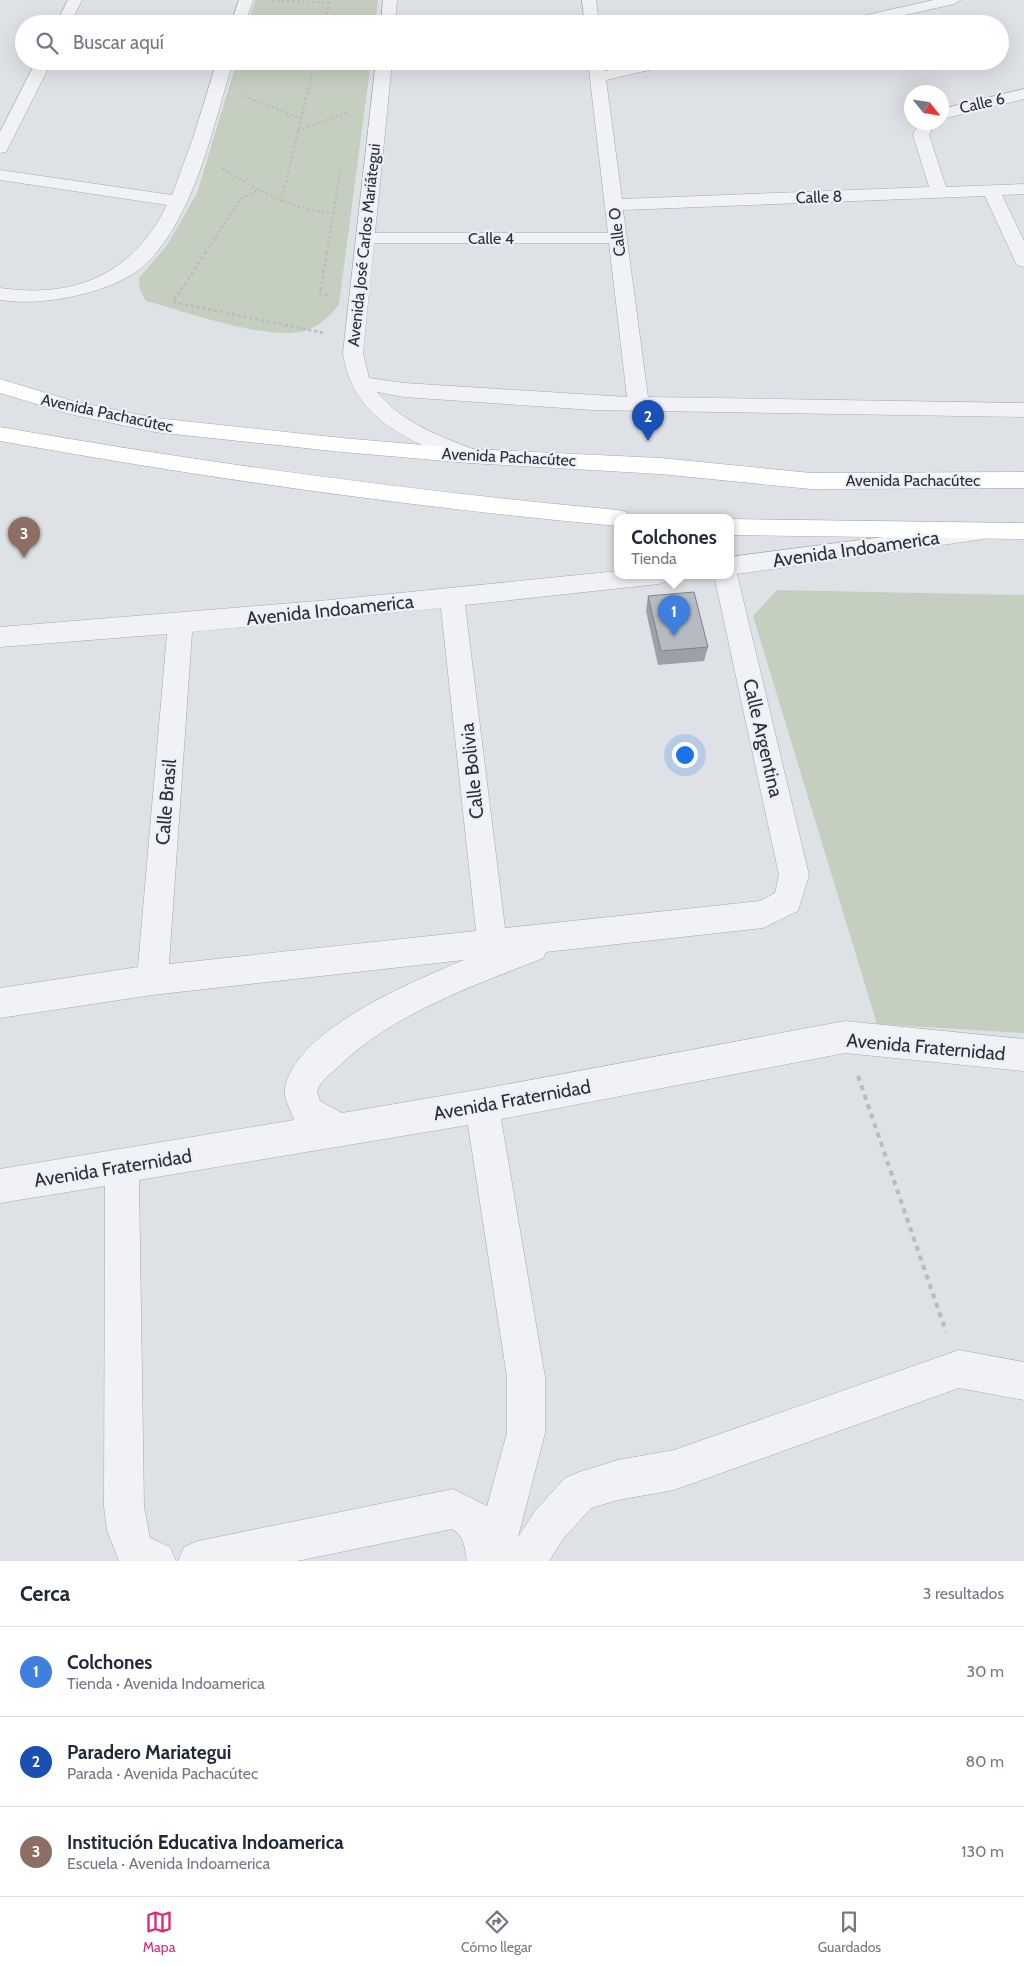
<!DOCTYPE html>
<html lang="es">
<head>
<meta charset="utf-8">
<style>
	:root { --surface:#fff; --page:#f6f6f7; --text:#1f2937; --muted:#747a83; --line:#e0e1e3; --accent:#db2777 }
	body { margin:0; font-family:Cabin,sans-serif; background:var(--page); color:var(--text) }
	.compass { position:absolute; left:904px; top:85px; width:45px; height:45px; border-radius:50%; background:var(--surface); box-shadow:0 5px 20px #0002; rotate:120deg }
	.you { position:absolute; left:684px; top:754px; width:18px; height:18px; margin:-12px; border:4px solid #fff; border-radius:50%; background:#1a73e8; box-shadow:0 0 0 8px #1a73e833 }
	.badge { display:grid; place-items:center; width:32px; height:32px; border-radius:50%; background:var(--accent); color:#fff; font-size:16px; font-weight:700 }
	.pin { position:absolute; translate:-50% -41px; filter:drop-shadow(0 1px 2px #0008) }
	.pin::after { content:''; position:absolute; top:26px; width:18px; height:15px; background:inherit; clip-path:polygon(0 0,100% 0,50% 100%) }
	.popup { position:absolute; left:614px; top:514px; width:120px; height:65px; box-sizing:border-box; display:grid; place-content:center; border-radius:10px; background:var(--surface); filter:drop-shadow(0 1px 4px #0005); font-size:16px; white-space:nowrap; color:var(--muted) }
	.popup b { font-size:19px; color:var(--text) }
	.popup::after { content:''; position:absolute; left:50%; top:100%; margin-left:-10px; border:10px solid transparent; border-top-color:var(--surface) }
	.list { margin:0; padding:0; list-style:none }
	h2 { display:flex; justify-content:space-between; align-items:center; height:65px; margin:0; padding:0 20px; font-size:21px }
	h2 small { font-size:16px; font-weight:400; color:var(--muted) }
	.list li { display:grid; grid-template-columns:32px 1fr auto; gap:15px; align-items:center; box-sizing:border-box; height:90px; padding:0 20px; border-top:1px solid var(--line) }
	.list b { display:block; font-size:19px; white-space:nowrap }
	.list p { margin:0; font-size:16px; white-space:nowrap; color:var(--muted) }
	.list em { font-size:16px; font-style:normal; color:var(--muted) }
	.icon { flex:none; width:28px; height:28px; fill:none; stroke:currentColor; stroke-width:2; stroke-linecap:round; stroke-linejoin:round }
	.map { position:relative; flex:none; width:1024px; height:1561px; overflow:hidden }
	.search { position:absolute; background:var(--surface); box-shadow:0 5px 20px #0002; left:15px; right:15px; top:15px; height:55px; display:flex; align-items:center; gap:12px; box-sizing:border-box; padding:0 18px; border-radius:28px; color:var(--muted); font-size:19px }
	.sheet { height:335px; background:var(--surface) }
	nav { display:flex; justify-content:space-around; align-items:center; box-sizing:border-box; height:70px; border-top:1px solid var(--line); background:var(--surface); font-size:14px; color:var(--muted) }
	nav a { display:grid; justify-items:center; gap:2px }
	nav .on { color:var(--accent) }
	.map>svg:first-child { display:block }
	.green { fill:#c5cfc0 }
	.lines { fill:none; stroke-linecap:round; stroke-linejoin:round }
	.minor-casing { stroke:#a4a9b0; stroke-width:1 }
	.major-casing { stroke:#9ea7b1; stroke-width:1 }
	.path-far2 { stroke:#b8bcc1; stroke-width:2; stroke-dasharray:2.5 2.5; stroke-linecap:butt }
	.path-far1 { stroke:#b8bcc1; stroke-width:2.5; stroke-dasharray:3 3; stroke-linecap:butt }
	.path { stroke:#b8bcc1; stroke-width:4; stroke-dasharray:5 5; stroke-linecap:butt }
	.minor { fill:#f0f2f5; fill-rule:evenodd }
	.major { fill:#fff; fill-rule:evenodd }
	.wall { fill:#9da1a7 }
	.building { fill:#b6bbc2; stroke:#7f8388 }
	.labels { text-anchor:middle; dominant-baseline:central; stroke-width:4.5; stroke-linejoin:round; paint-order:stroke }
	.far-street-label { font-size:16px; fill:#28313c; stroke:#edf0f4 }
	.street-label { font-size:19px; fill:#28313c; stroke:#edf0f4 }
</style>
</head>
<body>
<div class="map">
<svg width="1024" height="1561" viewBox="0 0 1024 1561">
	<rect width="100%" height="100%" fill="#dee2e6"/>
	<g class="green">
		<path d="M255 0H378L375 24H248Z"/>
		<path d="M237 61H371L339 304C331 315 321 325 307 330 271 343 184 311 146 301L140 290 139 278 167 245 197 193Z"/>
		<path d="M777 590 1024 595V1033L877 1024 753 616Z"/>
	</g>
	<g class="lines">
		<g class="minor-casing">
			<g id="minor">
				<path d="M68 0H82L70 24H56Z"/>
				<path d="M239 0H253L245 24H231Z"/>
				<path d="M383 0H397L395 24H381Z"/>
				<path d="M582 0H596L599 24H585Z"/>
				<path d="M934 0H961L954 4 865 24H837L844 20Z"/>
				<path d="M36 61H52L8 148 6 152 0 153V132Z"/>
				<path d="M217 61H233C214 123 193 225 141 268 125 281 103 289 83 294 55 301 29 304 0 300V288C75 299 133 274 167 205L0 180V170L172 195 193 138Z"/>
				<path d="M376 61H392L375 233H608L588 61H604L605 71 648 61H677L675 64 606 80 622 199 929 187 913 135 919 122H935L929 135 946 187 1024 184V194L1002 195 1024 241V267L1017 265 1015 261 985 196 623 210 648 397 1024 403V417L593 410 404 397 377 392C402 423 441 437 478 451L481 456 478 461 470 463 462 461C408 441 352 418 343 353ZM374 243H609L627 397 404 383 369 378 363 353Z"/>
				<path d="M1024 89V99L942 119V109Z"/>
				<path d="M976 525 984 527 988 533 984 539 737 574 809 875 798 911 763 928 546 952 543 958C471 987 393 1013 337 1068 330 1074 320 1082 317 1091L320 1101 342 1113 482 1089 845 1021 1024 1039V1071L845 1053 501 1119 545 1377V1433L518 1537 535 1511 565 1478 579 1472 618 1460 674 1450 959 1350 1024 1362V1400L959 1388 674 1490 618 1500 591 1508 563 1539 549 1561H467C465 1548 464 1535 452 1529L297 1561H178L184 1547 198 1541 453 1489 487 1506 507 1433V1377L468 1125 139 1180 144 1507 150 1538 170 1547 176 1561H119L107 1530 104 1507 105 1186 0 1203V1169L294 1120C291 1111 283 1098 285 1088 296 1029 414 981 464 960L152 995 0 1018V988L138 967 167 634 0 647V627L330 600 618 571V575H671L667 581 659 584 465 605 505 928 760 901 775 893 779 875 714 575H730V557ZM441 608 476 931 169 964 192 632Z"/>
			</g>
		</g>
		<g class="major-casing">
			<g id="major">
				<path d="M0 379 72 401 155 418 342 438 470 449 660 458 811 473 1024 472V488L811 489 660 474 470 463 342 452 155 432 70 414 0 393Z"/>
				<path d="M0 427C205 463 411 491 618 510L626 512 629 517H618V526C410 507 205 478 0 441Z"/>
				<path d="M730 519 1024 523V539L730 535Z"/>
			</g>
		</g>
		<g class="path-far2">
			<path d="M272 1 329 2"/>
			<path d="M324 24 330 0"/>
			<path d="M244 96 301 119"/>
			<path d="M298 131 350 111"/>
			<path d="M222 168C258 190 292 211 335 213"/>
			<path d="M281 202 315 61"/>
			<path d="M205 253 241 199 259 189"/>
			<path d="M327 253 340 172"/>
		</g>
		<g class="path-far1">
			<path d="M206 252 173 302 324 333"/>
			<path d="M327 252 320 295H328"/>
		</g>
		<path class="path" d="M858 1076 946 1332"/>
		<use href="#minor" class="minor"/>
		<use href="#major" class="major"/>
	</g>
	<path class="wall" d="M648 596 708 647 704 661 658 665 646 611Z"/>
	<path class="building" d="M694 592 708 647 661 651 648 596Z"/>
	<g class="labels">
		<g class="far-street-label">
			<text transform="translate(982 103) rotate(-13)">Calle 6</text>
			<text transform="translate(819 197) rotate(-2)">Calle 8</text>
			<text transform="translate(617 232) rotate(-97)">Calle O</text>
			<text x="491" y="238">Calle 4</text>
			<text transform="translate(364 245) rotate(-84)">Avenida José Carlos Mariátegui</text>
			<text transform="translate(107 413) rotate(12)">Avenida Pachacútec</text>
			<text transform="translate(509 457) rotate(3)">Avenida Pachacútec</text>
			<text x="913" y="480">Avenida Pachacútec</text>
		</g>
		<g class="street-label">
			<text transform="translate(856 549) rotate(-8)">Avenida Indoamerica</text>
			<text transform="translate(330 610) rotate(-6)">Avenida Indoamerica</text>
			<text transform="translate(763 738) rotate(77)">Calle Argentina</text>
			<text transform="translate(472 771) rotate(-96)">Calle Bolivia</text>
			<text transform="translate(166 802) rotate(-85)">Calle Brasil</text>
			<text transform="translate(926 1047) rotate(5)">Avenida Fraternidad</text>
			<text transform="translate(512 1100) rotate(-10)">Avenida Fraternidad</text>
			<text transform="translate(113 1168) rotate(-9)">Avenida Fraternidad</text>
		</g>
	</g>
</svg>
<svg class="compass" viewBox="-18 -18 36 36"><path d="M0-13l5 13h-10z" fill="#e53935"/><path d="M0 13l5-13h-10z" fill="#747a83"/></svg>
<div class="you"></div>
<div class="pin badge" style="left:674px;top:636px;background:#3f7fe0">1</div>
<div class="popup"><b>Colchones</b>Tienda</div>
<div class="pin badge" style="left:648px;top:441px;background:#1a4fb4">2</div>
<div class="pin badge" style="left:24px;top:558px;background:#8d6e63">3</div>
<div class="search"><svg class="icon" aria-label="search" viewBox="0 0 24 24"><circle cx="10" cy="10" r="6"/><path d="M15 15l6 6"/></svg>Buscar aquí</div>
</div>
<section class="sheet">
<h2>Cerca<small>3 resultados</small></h2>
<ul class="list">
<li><span class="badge" style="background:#3f7fe0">1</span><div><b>Colchones</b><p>Tienda · Avenida Indoamerica</p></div><em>30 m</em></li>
<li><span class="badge" style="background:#1a4fb4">2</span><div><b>Paradero Mariategui</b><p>Parada · Avenida Pachacútec</p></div><em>80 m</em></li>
<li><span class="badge" style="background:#8d6e63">3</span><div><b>Institución Educativa Indoamerica</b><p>Escuela · Avenida Indoamerica</p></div><em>130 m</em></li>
</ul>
</section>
<nav>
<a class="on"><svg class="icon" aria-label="map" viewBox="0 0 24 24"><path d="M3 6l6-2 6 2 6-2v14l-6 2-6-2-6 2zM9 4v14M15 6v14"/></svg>Mapa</a>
<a><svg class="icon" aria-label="directions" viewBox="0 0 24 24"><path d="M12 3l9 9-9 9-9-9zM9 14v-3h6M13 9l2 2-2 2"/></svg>Cómo llegar</a>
<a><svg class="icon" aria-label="saved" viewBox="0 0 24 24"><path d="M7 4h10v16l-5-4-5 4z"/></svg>Guardados</a>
</nav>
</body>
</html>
